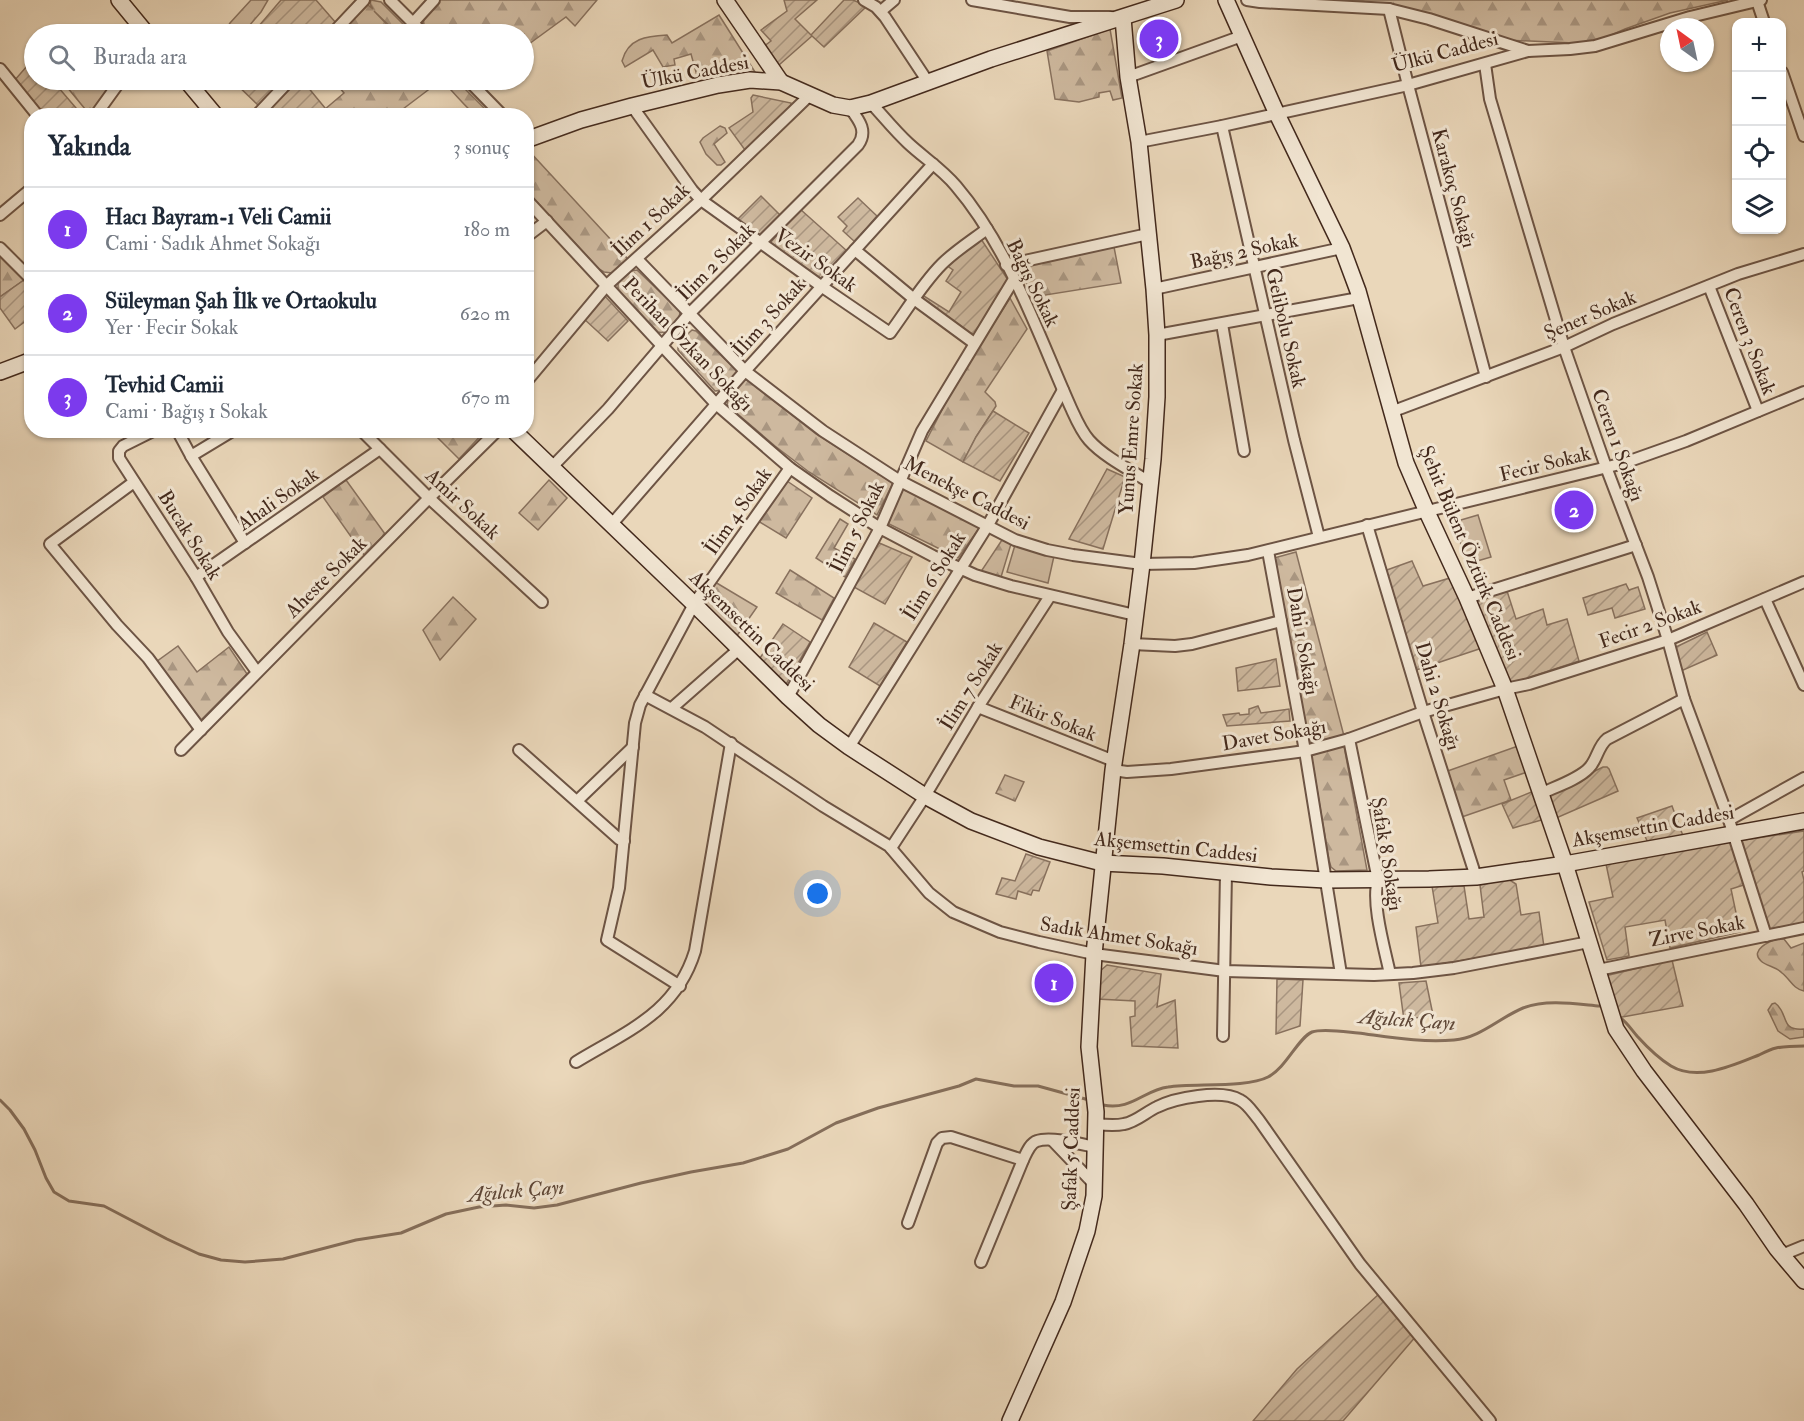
<!DOCTYPE html>
<html lang="tr">
<head>
<meta charset="utf-8">
<style>
	:root { --surface:#fff; --page:#f6f6f7; --text:#1f2937; --muted:#747a83; --line:#e0e1e3; --accent:#7c3aed }
	body { margin:0; font-family:"IM FELL Double Pica",serif; background:var(--page); color:var(--text) }
	.controls { position:absolute; right:18px; top:18px; display:grid; overflow:hidden; border-radius:12px; box-shadow:0 2px 4px #0004 }
	.controls button { width:54px; height:54px; display:grid; place-items:center; padding:0; border:0; border-bottom:2px solid var(--line); background:var(--surface); color:var(--text); font:30px sans-serif }
	.compass { position:absolute; left:1660px; top:18px; width:54px; height:54px; border-radius:50%; background:var(--surface); box-shadow:0 2px 4px #0004; rotate:327deg }
	.you { position:absolute; left:818px; top:894px; width:21px; height:21px; margin:-15px; border:4px solid #fff; border-radius:50%; background:#1a73e8; box-shadow:0 0 0 9px #1a73e833 }
	.badge { display:grid; place-items:center; width:39px; height:39px; border-radius:50%; background:var(--accent); color:#fff; font-size:20px; font-weight:700 }
	.pin { position:absolute; translate:-50% -50%; border:3px solid #fff; box-shadow:0 2px 6px #0006 }
	.list { margin:0; padding:0; list-style:none }
	h2 { display:flex; justify-content:space-between; align-items:center; height:78px; margin:0; padding:0 24px; font-size:26px }
	h2 small { font-size:20px; font-weight:400; color:var(--muted) }
	.list li { display:grid; grid-template-columns:39px 1fr auto; gap:18px; align-items:center; box-sizing:border-box; height:84px; padding:0 24px; border-top:2px solid var(--line) }
	.list b { display:block; font-size:22px; white-space:nowrap }
	.list p { margin:0; font-size:20px; white-space:nowrap; color:var(--muted) }
	.list em { font-size:20px; font-style:normal; color:var(--muted) }
	.icon { flex:none; width:33px; height:33px; fill:none; stroke:currentColor; stroke-width:2; stroke-linecap:round; stroke-linejoin:round }
	.map { position:relative; flex:none; width:1804px; height:1421px; overflow:hidden }
	.search { position:absolute; background:var(--surface); box-shadow:0 2px 4px #0004; left:24px; top:24px; width:510px; height:66px; display:flex; align-items:center; gap:15px; box-sizing:border-box; padding:0 21px; border-radius:33px; color:var(--muted); font-size:22px }
	.panel { position:absolute; background:var(--surface); box-shadow:0 2px 4px #0004; left:24px; top:108px; width:510px; height:330px; border-radius:24px }
	.map>svg:first-child { display:block }
	.forest { fill:url(#forest-firs); stroke:#88715e; stroke-width:1.5 }
	.garden { fill:url(#garden-furrows); stroke:#88715e; stroke-width:1.5 }
	.pitch { fill:#ceb99f; stroke:#88715e; stroke-width:1.5 }
	.lines { fill:none; stroke-linecap:round; stroke-linejoin:round }
	.stream { stroke:#856e5a; stroke-width:3 }
	.street-casing { stroke:#6d5444; stroke-width:14 }
	.secondary-casing { stroke:#43291c; stroke-width:18 }
	.street { stroke:#f1e5d2; stroke-width:10 }
	.secondary { stroke:#f1e5d2; stroke-width:15 }
	.labels { text-anchor:middle; dominant-baseline:central; stroke-width:6; stroke-linejoin:round; paint-order:stroke }
	.street-label { font-size:20px; fill:#43291c; stroke:#f1e5d2 }
	.water-label { font-size:21px; font-style:italic; fill:#5e4636; stroke:#f1e5d2 }
</style>
</head>
<body>
<div class="map">
<svg width="1804" height="1421" viewBox="0 0 1804 1421">
	<defs>
		<pattern id="forest-firs" width="22" height="20" patternUnits="userSpaceOnUse" patternTransform="scale(1.5)"><rect width="22" height="20" fill="#ceb99f"/><path d="M5 1l3.5 6h-7zM16 11l3.5 6h-7z" fill="#a99681"/></pattern>
		<pattern id="garden-furrows" width="10" height="10" patternUnits="userSpaceOnUse" patternTransform="scale(1.5)"><rect width="10" height="10" fill="#ceb99f"/><path d="M-1 1l2-2M0 10L10 0M9 11l2-2" fill="none" stroke="#a99681"/></pattern>
	</defs>
	<rect width="100%" height="100%" fill="#ead7ba"/>
	<filter id="stains"><feTurbulence type="fractalNoise" baseFrequency=".00333" numOctaves="4"/><feColorMatrix values="0 0 0 0 .2 0 0 0 0 .09 0 0 0 0 .02 0 0 0 .5 -.17"/></filter>
	<radialGradient id="worn" r=".72"><stop offset=".6" stop-color="#630" stop-opacity="0"/><stop offset="1" stop-color="#630" stop-opacity=".3"/></radialGradient>
	<g class="forest">
		<path d="M251 0H268L261 12 242 34H223L230 23Z"/>
		<path d="M371 0 381 2 413 34H398L374 11 396 34H338L368 5 373 9 370 4Z"/>
		<path d="M440 0H597L575 26 566 17 529 44 524 50V34H431C415 20 428 12 440 0Z"/>
		<path d="M1351 0H1728L1670 13 1625 29 1598 41 1574 43 1505 40 1391 5Z"/>
		<path d="M719 15 755 72 699 83 691 54 674 59 675 65 663 67 653 50 625 67 622 61C628 38 647 36 667 35L672 43Z"/>
		<path d="M1110 29 1122 98 1113 100 1110 91 1099 93V97L1079 102 1055 99 1047 51Z"/>
		<path d="M76 80H115L90 115 67 87Z"/>
		<path d="M333 80H439L440 81 395 115 317 116 344 93Z"/>
		<path d="M442 80H456L491 115H475C463 104 453 92 442 80Z"/>
		<path d="M720 126 725 128 727 133 714 144 725 162 721 165H717L706 154 700 142 703 138Z"/>
		<path d="M529 151 625 255 628 261 612 273 604 272 599 269 527 191 526 152Z"/>
		<path d="M1114 247 1121 283 1033 297 1022 274V269L1025 266Z"/>
		<path d="M0 254 24 280 0 297Z"/>
		<path d="M637 270 680 311C680 321 668 335 658 332L618 290V281L630 271Z"/>
		<path d="M1010 298 1027 329 985 392 995 402 996 406 976 437 963 462 926 441 957 381Z"/>
		<path d="M692 330 696 331 737 371C734 380 724 391 715 391L678 350V343Z"/>
		<path d="M744 380H747L816 434 893 483 877 515 809 472 775 446 727 405 728 398Z"/>
		<path d="M438 431V430L485 431 459 459 434 434Z"/>
		<path d="M346 480 385 534 364 555 323 497Z"/>
		<path d="M549 480 567 498 538 530 519 513Z"/>
		<path d="M787 481 812 498 786 538 758 521Z"/>
		<path d="M901 488 980 527 958 558 885 522Z"/>
		<path d="M840 519 848 524 834 548 855 559 845 577 816 558Z"/>
		<path d="M1002 540 1011 544 1001 577 983 572 982 570Z"/>
		<path d="M1296 552 1344 736 1309 744 1274 558Z"/>
		<path d="M790 570 834 598 822 620 776 593Z"/>
		<path d="M715 582 757 607 736 637 700 602Z"/>
		<path d="M453 597 476 619 440 660 423 630Z"/>
		<path d="M178 646 197 672 229 647 247 674 199 722 156 662Z"/>
		<path d="M1344 746 1367 870 1336 871 1331 867 1329 860 1311 754Z"/>
		<path d="M1518 746 1527 772 1504 780 1511 800 1456 819 1442 773Z"/>
		<path d="M1005 775 1024 782 1015 801 996 793Z"/>
		<path d="M1778 939H1784L1791 948 1804 943V991C1793 989 1790 979 1782 973 1777 967 1766 966 1761 961 1749 950 1770 941 1778 939Z"/>
		<path d="M1775 1003C1790 1014 1779 1031 1804 1029V1037L1790 1039 1778 1031 1768 1010 1772 1004Z"/>
	</g>
	<g class="garden">
		<path d="M281 0H316L336 23 325 34H252Z"/>
		<path d="M784 0H817L795 19 811 35 844 0H853L867 6 824 47 812 36 779 65 763 47 771 41 761 30 787 11Z"/>
		<path d="M34 58V80H52L82 115H42L14 81Z"/>
		<path d="M232 80H284L260 107Z"/>
		<path d="M296 80H302L325 108 317 115 263 116Z"/>
		<path d="M753 95 791 103 790 110 745 150 729 128 753 112 751 98Z"/>
		<path d="M761 196 781 216 760 237 737 220Z"/>
		<path d="M858 198 877 216 855 242 843 231 847 226 838 217Z"/>
		<path d="M800 209 847 251 821 281 770 243Z"/>
		<path d="M981 239 1008 280 1007 284 972 338 920 301 924 296 949 312 961 292 946 281 953 270 946 265Z"/>
		<path d="M24 280 31 287V317L15 329 0 308V297Z"/>
		<path d="M603 294 628 321 608 341 583 318Z"/>
		<path d="M993 411 1029 433 1000 481 963 462 976 437Z"/>
		<path d="M1107 469 1125 477 1103 549 1069 539Z"/>
		<path d="M877 542 912 557 885 604 852 586Z"/>
		<path d="M1412 561 1423 586 1450 578 1482 648 1416 670 1384 571Z"/>
		<path d="M1626 584 1629 590 1638 587 1645 609 1615 618 1612 608 1588 615 1583 598Z"/>
		<path d="M1507 591 1516 619 1543 609 1547 625 1567 619 1579 661 1509 684 1476 600Z"/>
		<path d="M874 623 907 642 880 686 849 667Z"/>
		<path d="M783 624 810 642 785 686 758 661Z"/>
		<path d="M1707 632 1717 655 1681 671 1674 648Z"/>
		<path d="M1276 659 1280 686 1238 691 1236 668Z"/>
		<path d="M1258 706 1261 713 1289 709 1290 721 1227 726 1223 715 1239 713 1240 715 1249 714V709Z"/>
		<path d="M1603 767H1607L1609 769 1618 791 1554 819 1548 794Z"/>
		<path d="M1534 791 1545 819 1513 828 1502 804Z"/>
		<path d="M1672 806 1683 836 1648 843 1637 818Z"/>
		<path d="M1804 831V871L1802 872 1804 880V924L1765 930 1737 841Z"/>
		<path d="M1734 840 1747 884 1731 889 1740 932 1670 948 1665 920 1625 927 1629 956 1607 960 1589 902 1613 897 1606 864Z"/>
		<path d="M1026 854 1050 862 1039 891 1033 890 1031 895 1018 891 1016 899 996 894 1002 878 1015 881Z"/>
		<path d="M1508 879 1516 884 1521 915 1539 912 1544 947 1421 967 1416 927 1438 923 1432 886H1464L1469 919 1484 917 1480 885Z"/>
		<path d="M1672 960 1683 1006 1617 1018 1605 976Z"/>
		<path d="M1107 965 1161 974 1157 1007 1175 1000 1178 1048 1132 1046 1130 1017 1135 1016V1001L1097 999 1099 972Z"/>
		<path d="M1277 979 1303 980 1300 1026 1276 1034Z"/>
		<path d="M1426 981 1433 1015 1404 1020 1399 983Z"/>
		<path d="M1379 1294 1417 1335 1343 1421H1253L1297 1369Z"/>
	</g>
	<g class="pitch">
		<path d="M1478 515 1491 557 1467 564 1454 522Z"/>
		<path d="M1015 545 1054 556 1048 583 1007 572Z"/>
	</g>
	<g class="lines">
		<g class="stream">
			<path d="M1618 1016C1626 1021 1631 1029 1637 1036 1647 1047 1658 1058 1671 1066 1698 1082 1734 1065 1759 1055 1765 1052 1771 1049 1776 1048 1786 1046 1795 1046 1804 1046"/>
			<path d="M0 1100 10 1110 24 1129 35 1150 46 1178 54 1192 69 1201 104 1206 167 1239 199 1254 221 1260 245 1262 283 1259 356 1240 401 1233 446 1214 479 1207 506 1205 534 1208 557 1205 641 1183 691 1172 743 1163 788 1149 836 1123 878 1108 959 1086 976 1079 1014 1086H1038L1089 1100"/>
			<path d="M1103 1105C1131 1111 1144 1090 1168 1087 1193 1083 1247 1088 1268 1077 1286 1068 1298 1038 1312 1032 1323 1028 1347 1032 1358 1033 1389 1037 1422 1043 1454 1040 1480 1038 1499 1018 1523 1008 1547 999 1576 1004 1600 1006L1604 1008"/>
		</g>
		<g class="street-casing">
			<g id="street">
				<path d="M390 0 424 34"/>
				<path d="M864 0 876 7 885 17 928 82"/>
				<path d="M972 0 1070 17H1111"/>
				<path d="M1247 0 1260 2 1389 9 1429 19 1528 51"/>
				<path d="M1757 1 1764 22"/>
				<path d="M1389 9 1408 85 1486 377"/>
				<path d="M881 11 894 0"/>
				<path d="M413 23 434 0"/>
				<path d="M332 34 364 0"/>
				<path d="M1485 64 1490 99 1564 347 1606 467 1648 577 1668 640 1684 699 1729 820 1766 936"/>
				<path d="M0 69 38 116"/>
				<path d="M1782 72 1804 136"/>
				<path d="M1128 77 1242 36"/>
				<path d="M468 80 503 116"/>
				<path d="M871 103C883 116 895 131 908 143 924 158 942 169 956 186 1009 248 1038 334 1071 408 1076 419 1081 431 1089 440 1104 457 1132 471 1151 483"/>
				<path d="M632 106 692 190 701 200 821 286 890 333C907 310 922 284 942 264 955 251 971 241 987 229"/>
				<path d="M95 116 121 80"/>
				<path d="M256 116 290 80"/>
				<path d="M1222 126 1294 440 1319 537"/>
				<path d="M1139 142 1222 126 1408 85 1528 51 1570 49 1595 46 1690 17 1761 0"/>
				<path d="M526 199 716 404 790 468 830 496 880 528 933 556 975 575 1011 586 1135 615"/>
				<path d="M0 215 32 188"/>
				<path d="M526 237 547 221"/>
				<path d="M0 248 32 280"/>
				<path d="M855 250 914 299 974 343"/>
				<path d="M637 259 745 371 823 431 900 481 1015 540 1047 550 1073 555 1142 564 1194 563 1248 555 1624 463 1686 441 1804 392"/>
				<path d="M1006 265 1148 234"/>
				<path d="M1709 286 1758 411"/>
				<path d="M1154 289 1342 248"/>
				<path d="M1222 324 1244 451"/>
				<path d="M1157 335 1359 298"/>
				<path d="M526 382 607 285 701 200 811 94"/>
				<path d="M1391 412 1564 347 1613 324 1738 274 1804 254"/>
				<path d="M155 430 123 446 119 451V458L196 577 228 632 257 672"/>
				<path d="M177 430 191 456 245 543"/>
				<path d="M361 430 429 498 542 602"/>
				<path d="M191 456 234 430"/>
				<path d="M551 468 608 409 689 314 858 145C868 131 859 120 850 108"/>
				<path d="M134 482 50 544 117 625 148 658 201 730"/>
				<path d="M611 525 745 371 933 164"/>
				<path d="M1367 525 1423 712 1476 877"/>
				<path d="M1268 551 1305 751 1341 974"/>
				<path d="M196 577 380 449"/>
				<path d="M1467 598 1636 545"/>
				<path d="M1765 599 1804 685"/>
				<path d="M1132 644 1175 646 1192 644 1281 621"/>
				<path d="M645 695 705 727 823 806 889 846 929 893 953 912 1000 932 1039 942 1094 954 1225 971 1374 975 1413 973 1454 968 1589 942"/>
				<path d="M788 697 880 528 922 431 1014 279"/>
				<path d="M978 707 1114 761"/>
				<path d="M672 708 739 649"/>
				<path d="M1349 739 1378 880C1371 903 1385 950 1390 974"/>
				<path d="M849 747 988 525 1063 390"/>
				<path d="M181 750 429 498 498 430"/>
				<path d="M519 750 619 839 624 841"/>
				<path d="M1113 770 1127 772 1171 769 1305 751 1349 739 1423 712 1505 689 1529 684 1668 640 1804 582"/>
				<path d="M1542 793C1555 787 1579 779 1589 768 1597 760 1598 746 1607 739L1684 699"/>
				<path d="M577 801 633 747"/>
				<path d="M1729 820 1804 778"/>
				<path d="M891 848 925 796 978 707 1050 596"/>
				<path d="M1598 970 1804 928"/>
				<path d="M680 986 607 940 619 888 635 723 640 705 694 604 790 468"/>
				<path d="M1223 1036 1226 873"/>
				<path d="M576 1062C627 1031 676 1013 695 951L731 743"/>
				<path d="M1096 1124C1105 1125 1115 1126 1124 1124 1136 1122 1146 1112 1157 1107 1175 1098 1221 1089 1240 1100 1248 1104 1253 1113 1259 1120L1360 1264 1490 1421"/>
				<path d="M1052 1140 1094 1184"/>
				<path d="M908 1223 937 1143 942 1138 951 1137 1023 1160"/>
				<path d="M1782 1255 1804 1246"/>
				<path d="M981 1262 1023 1160C1026 1154 1030 1143 1037 1141 1050 1136 1081 1144 1095 1147"/>
			</g>
		</g>
		<g class="secondary-casing">
			<g id="secondary">
				<path d="M119 0 147 34"/>
				<path d="M725 0 781 82"/>
				<path d="M1226 0 1277 114 1342 248 1358 291 1406 463 1427 512 1467 598 1505 689 1565 864 1616 1029 1644 1071 1746 1204 1777 1249 1804 1281"/>
				<path d="M186 80 216 116"/>
				<path d="M526 140 581 120 632 106 718 85 750 80 781 82 833 105 850 108 871 103 991 59 1176 0"/>
				<path d="M0 372 32 360"/>
				<path d="M513 430 694 604 788 697 819 725 849 747 925 796 971 821 1039 847 1102 863 1163 866 1271 877 1326 880 1429 879 1476 877 1565 864 1804 821"/>
				<path d="M1010 1421 1063 1302 1087 1231 1094 1196 1096 1112 1089 1047 1094 954 1113 770 1132 644 1142 564 1153 459 1157 397V335L1154 289 1139 142 1128 77 1123 18"/>
			</g>
		</g>
		<use href="#street" class="street"/>
		<use href="#secondary" class="secondary"/>
	</g>
	<g class="labels">
		<g class="street-label">
			<text transform="translate(1445 52) rotate(-15)">Ülkü Caddesi</text>
			<text transform="translate(695 72) rotate(-11)">Ülkü Caddesi</text>
			<text transform="translate(1454 188) rotate(75)">Karakoç Sokağı</text>
			<text transform="translate(651 220) rotate(-43)">İlim 1 Sokak</text>
			<text transform="translate(1244 251) rotate(-12)">Bağış 2 Sokak</text>
			<text transform="translate(816 260) rotate(35)">Vezir Sokak</text>
			<text transform="translate(716 262) rotate(-45)">İlim 2 Sokak</text>
			<text transform="translate(1033 283) rotate(64)">Bağış Sokak</text>
			<text transform="translate(1590 315) rotate(-23)">Şener Sokak</text>
			<text transform="translate(769 317) rotate(-48)">İlim 3 Sokak</text>
			<text transform="translate(1286 328) rotate(77)">Gelibolu Sokak</text>
			<text transform="translate(1750 341) rotate(69)">Ceren 3 Sokak</text>
			<text transform="translate(688 344) rotate(46)">Perihan Özkan Sokağı</text>
			<text transform="translate(1131 439) rotate(-86)">Yunus Emre Sokak</text>
			<text transform="translate(1618 445) rotate(70)">Ceren 1 Sokağı</text>
			<text transform="translate(1545 464) rotate(-14)">Fecir Sokak</text>
			<text transform="translate(967 493) rotate(27)">Menekşe Caddesi</text>
			<text transform="translate(278 499) rotate(-35)">Ahali Sokak</text>
			<text transform="translate(463 504) rotate(43)">Amir Sokak</text>
			<text transform="translate(738 511) rotate(-55)">İlim 4 Sokak</text>
			<text transform="translate(857 527) rotate(-64)">İlim 5 Sokak</text>
			<text transform="translate(190 535) rotate(58)">Bucak Sokak</text>
			<text transform="translate(1470 553) rotate(67)">Şehit Bülent Öztürk Caddesi</text>
			<text transform="translate(934 576) rotate(-58)">İlim 6 Sokak</text>
			<text transform="translate(326 577) rotate(-45)">Aheste Sokak</text>
			<text transform="translate(1650 624) rotate(-20)">Fecir 2 Sokak</text>
			<text transform="translate(752 631) rotate(44)">Akşemsettin Caddesi</text>
			<text transform="translate(1303 641) rotate(80)">Dahi 1 Sokağı</text>
			<text transform="translate(971 686) rotate(-58)">İlim 7 Sokak</text>
			<text transform="translate(1438 696) rotate(73)">Dahi 2 Sokağı</text>
			<text transform="translate(1053 718) rotate(22)">Fikir Sokak</text>
			<text transform="translate(1274 735) rotate(-10)">Davet Sokağı</text>
			<text transform="translate(1653 826) rotate(-10)">Akşemsettin Caddesi</text>
			<text transform="translate(1176 847) rotate(6)">Akşemsettin Caddesi</text>
			<text transform="translate(1387 854) rotate(81)">Şafak 8 Sokağı</text>
			<text transform="translate(1697 931) rotate(-11)">Zirve Sokak</text>
			<text transform="translate(1119 936) rotate(9)">Sadık Ahmet Sokağı</text>
			<text transform="translate(1071 1149) rotate(-88)">Şafak 5 Caddesi</text>
		</g>
		<g class="water-label">
			<text transform="translate(1407 1020) rotate(4)">Ağılcık Çayı</text>
			<text transform="translate(516 1191) rotate(-5)">Ağılcık Çayı</text>
		</g>
	</g>
	<rect width="100%" height="100%" filter="url(#stains)"/>
	<rect width="100%" height="100%" fill="url(#worn)"/>
</svg>
<div class="controls">
<button>+</button>
<button>−</button>
<button><svg class="icon" aria-label="locate" viewBox="0 0 24 24"><circle cx="12" cy="12" r="6"/><path d="M12 2v4M12 18v4M2 12h4M18 12h4"/></svg></button>
<button><svg class="icon" aria-label="layers" viewBox="0 0 24 24"><path d="M12 4l9 5-9 5-9-5zM3 14l9 5 9-5"/></svg></button>
</div>
<svg class="compass" viewBox="-18 -18 36 36"><path d="M0-13l5 13h-10z" fill="#e53935"/><path d="M0 13l5-13h-10z" fill="#747a83"/></svg>
<div class="you"></div>
<div class="pin badge" style="left:1054px;top:983px">1</div>
<div class="pin badge" style="left:1574px;top:510px">2</div>
<div class="pin badge" style="left:1159px;top:39px">3</div>
<div class="search"><svg class="icon" aria-label="search" viewBox="0 0 24 24"><circle cx="10" cy="10" r="6"/><path d="M15 15l6 6"/></svg>Burada ara</div>
<section class="panel">
<h2>Yakında<small>3 sonuç</small></h2>
<ul class="list">
<li><span class="badge">1</span><div><b>Hacı Bayram-ı Veli Camii</b><p>Cami · Sadık Ahmet Sokağı</p></div><em>180 m</em></li>
<li><span class="badge">2</span><div><b>Süleyman Şah İlk ve Ortaokulu</b><p>Yer · Fecir Sokak</p></div><em>620 m</em></li>
<li><span class="badge">3</span><div><b>Tevhid Camii</b><p>Cami · Bağış 1 Sokak</p></div><em>670 m</em></li>
</ul>
</section>
</div>
</body>
</html>
